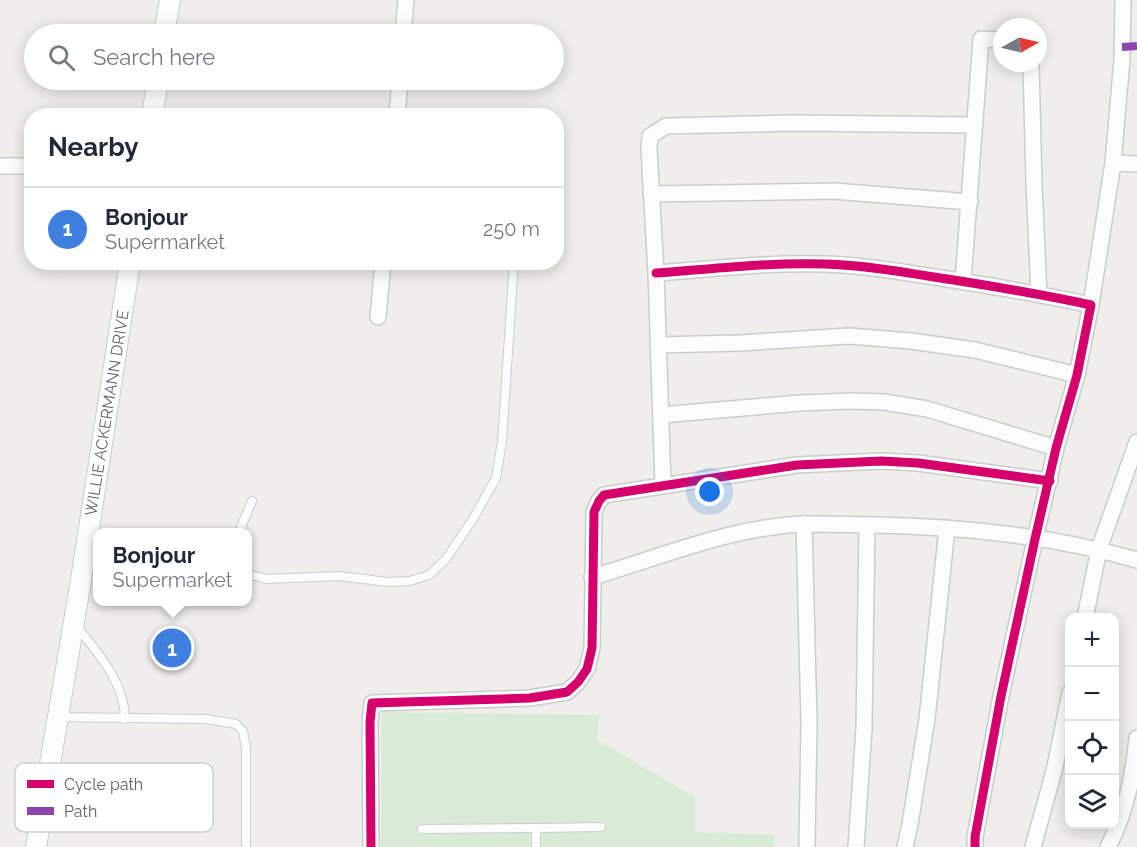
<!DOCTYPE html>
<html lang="en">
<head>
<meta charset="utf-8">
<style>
	:root { --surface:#fff; --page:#f2f2f3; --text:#1f2937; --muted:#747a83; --line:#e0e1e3; --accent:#919496 }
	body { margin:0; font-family:Raleway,sans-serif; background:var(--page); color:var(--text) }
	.controls { position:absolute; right:18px; bottom:18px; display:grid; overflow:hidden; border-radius:12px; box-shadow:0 3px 15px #0003 }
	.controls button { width:54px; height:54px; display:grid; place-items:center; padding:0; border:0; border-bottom:2px solid var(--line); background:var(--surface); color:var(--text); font:30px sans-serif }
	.compass { position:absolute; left:993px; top:18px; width:54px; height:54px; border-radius:50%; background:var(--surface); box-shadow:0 3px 15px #0003; rotate:82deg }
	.you { position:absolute; left:710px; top:492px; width:21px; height:21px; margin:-15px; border:4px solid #fff; border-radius:50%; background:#1a73e8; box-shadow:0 0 0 9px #1a73e833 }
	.badge { display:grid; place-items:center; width:39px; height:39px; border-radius:50%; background:var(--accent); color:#fff; font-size:20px; font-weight:700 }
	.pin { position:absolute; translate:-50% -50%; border:3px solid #fff; box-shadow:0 2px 6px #0006 }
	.popup { position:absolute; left:93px; top:528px; width:159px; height:78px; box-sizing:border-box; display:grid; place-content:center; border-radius:12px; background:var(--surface); filter:drop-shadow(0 2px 4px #0005); font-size:20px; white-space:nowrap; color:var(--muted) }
	.popup b { font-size:22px; color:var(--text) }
	.popup::after { content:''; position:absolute; left:50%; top:100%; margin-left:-12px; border:12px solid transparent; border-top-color:var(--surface) }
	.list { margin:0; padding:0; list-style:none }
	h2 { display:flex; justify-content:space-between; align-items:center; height:78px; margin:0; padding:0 24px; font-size:26px }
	h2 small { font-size:20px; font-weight:400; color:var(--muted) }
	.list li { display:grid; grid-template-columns:39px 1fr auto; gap:18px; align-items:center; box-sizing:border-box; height:84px; padding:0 24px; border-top:2px solid var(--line) }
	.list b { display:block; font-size:22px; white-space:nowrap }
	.list p { margin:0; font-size:20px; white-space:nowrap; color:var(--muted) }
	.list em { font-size:20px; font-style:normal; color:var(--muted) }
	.icon { flex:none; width:33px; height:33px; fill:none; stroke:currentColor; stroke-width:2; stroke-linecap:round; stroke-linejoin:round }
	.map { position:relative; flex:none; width:1137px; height:847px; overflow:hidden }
	.search { position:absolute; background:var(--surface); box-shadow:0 3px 15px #0003; left:24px; top:24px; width:540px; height:66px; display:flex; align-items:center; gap:15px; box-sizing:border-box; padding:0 21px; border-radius:33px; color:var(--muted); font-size:22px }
	.panel { position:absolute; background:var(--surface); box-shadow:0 3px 15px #0003; left:24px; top:108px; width:540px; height:162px; border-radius:24px }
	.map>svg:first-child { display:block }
	.green { fill:#d8ebd6 }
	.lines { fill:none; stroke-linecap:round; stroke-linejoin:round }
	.service-casing { stroke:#cbcccc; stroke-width:10 }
	.minor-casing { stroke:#cbcccc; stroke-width:18 }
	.tertiary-casing { stroke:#cbcccc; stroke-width:22 }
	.service { stroke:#fdfcfc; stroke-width:8 }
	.minor { stroke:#fdfcfc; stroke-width:15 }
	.tertiary { stroke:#fdfcfc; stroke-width:20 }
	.quiet { stroke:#8e44ad; stroke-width:8; stroke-dasharray:15 8; stroke-linecap:butt }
	.cycleway-casing { stroke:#fff; stroke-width:13 }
	.cycleway { stroke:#d6006c; stroke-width:9 }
	.labels { text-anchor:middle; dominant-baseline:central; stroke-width:4.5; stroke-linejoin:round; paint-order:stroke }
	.street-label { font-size:16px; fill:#5f6368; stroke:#fff }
	.key { fill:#fff; stroke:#cfd0d2; stroke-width:1.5 }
	.key-label { font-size:16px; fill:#5f6368 }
</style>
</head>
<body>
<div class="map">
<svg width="1137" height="847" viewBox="0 0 1137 847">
	<rect width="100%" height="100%" fill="#efeeea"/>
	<path class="green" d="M382 712 599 715 597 740 695 797V832L774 835 773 847H381Z"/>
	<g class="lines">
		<g class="service-casing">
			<g id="service">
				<path d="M239 532 252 501"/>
				<path d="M247 574 267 579 339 576 388 582 410 581 429 575 446 559 473 519 496 478 502 442 514 262"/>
				<path d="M77 627C98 653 125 683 125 719"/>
				<path d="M58 717 207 719 236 724 243 731 246 748V847"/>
				<path d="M422 829 536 828"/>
				<path d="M536 847V828L601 827"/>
			</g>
		</g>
		<g class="minor-casing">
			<g id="minor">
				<path d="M403 34 406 0"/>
				<path d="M1031 63 1034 184 1039 294"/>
				<path d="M397 116 400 80"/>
				<path d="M1113 163 1137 164"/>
				<path d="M0 166H32"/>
				<path d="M651 194 834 191 970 202"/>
				<path d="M656 273C712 269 769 262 825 264 861 265 898 271 934 277 987 285 1039 294 1091 305L1077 375 1056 448 1035 539 1001 696 975 837V847"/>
				<path d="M963 281 981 39 1002 40"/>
				<path d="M1091 305 1113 163 1122 59 1123 0"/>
				<path d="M378 317 383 262"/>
				<path d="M658 345 739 343 849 336 911 341 975 350 1077 375"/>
				<path d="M661 415 800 403 851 401 884 402 927 409 1056 448"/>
				<path d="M663 485 656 273 649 149 650 136 666 126 792 123 974 125"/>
				<path d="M804 524 809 722 807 847"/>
				<path d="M592 577C662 557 731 527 804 524 916 524 1030 529 1137 560"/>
				<path d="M1085 618 1099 549 1137 442"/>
				<path d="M371 847 370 722 372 703 530 698 567 692 578 682 587 669 592 648 594 512 599 501 604 495 797 465 881 461 918 463 1050 481"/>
				<path d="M856 847 864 729 867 525"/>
				<path d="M905 847 910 824 927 719 947 528"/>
				<path d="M1033 847 1054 771 1070 693"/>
				<path d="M1108 847C1126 812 1133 777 1137 738"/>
			</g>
		</g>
		<g class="tertiary-casing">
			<g id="tertiary">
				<path d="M164 34 170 0"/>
				<path d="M152 116 158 80"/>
				<path d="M36 847 81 580 130 262"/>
			</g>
		</g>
		<use href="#service" class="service"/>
		<use href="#minor" class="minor"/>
		<use href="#tertiary" class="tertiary"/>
		<path class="quiet" d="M1122 47 1137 46"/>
		<g class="cycleway-casing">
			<g id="cycleway">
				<path d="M656 273C712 269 769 262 825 264 861 265 898 271 934 277 987 285 1039 294 1091 305L1077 375 1056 448 1035 539 1001 696 975 837V847"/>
				<path d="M371 847 370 722 372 703 530 698 567 692 578 682 587 669 592 648 594 512 599 501 604 495 797 465 881 461 918 463 1050 481"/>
			</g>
		</g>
		<use href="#cycleway" class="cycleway"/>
	</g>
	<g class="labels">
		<g class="street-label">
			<text transform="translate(107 413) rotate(-81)">WILLIE ACKERMANN DRIVE</text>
		</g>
	</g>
	<rect x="15" y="763" width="198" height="69" rx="9" class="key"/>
	<rect x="27" y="780" width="27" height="8" fill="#d6006c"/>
	<rect x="27" y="807" width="27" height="8" fill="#8e44ad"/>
	<g class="key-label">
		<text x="64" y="790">Cycle path</text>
		<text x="64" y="817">Path</text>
	</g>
</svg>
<div class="controls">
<button>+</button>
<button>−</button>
<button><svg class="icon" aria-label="locate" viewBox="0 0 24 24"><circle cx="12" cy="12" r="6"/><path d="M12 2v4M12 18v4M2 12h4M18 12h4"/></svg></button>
<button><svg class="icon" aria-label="layers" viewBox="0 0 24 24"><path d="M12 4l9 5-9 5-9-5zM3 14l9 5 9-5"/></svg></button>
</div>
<svg class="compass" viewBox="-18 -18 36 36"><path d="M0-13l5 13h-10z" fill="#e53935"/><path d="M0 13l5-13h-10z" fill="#747a83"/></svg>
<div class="you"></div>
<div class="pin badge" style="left:172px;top:648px;background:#3f7fe0">1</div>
<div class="popup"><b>Bonjour</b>Supermarket</div>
<div class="search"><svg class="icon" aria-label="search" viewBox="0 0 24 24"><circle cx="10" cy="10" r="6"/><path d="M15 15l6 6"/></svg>Search here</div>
<section class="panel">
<h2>Nearby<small></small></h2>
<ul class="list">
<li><span class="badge" style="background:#3f7fe0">1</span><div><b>Bonjour</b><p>Supermarket</p></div><em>250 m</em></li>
</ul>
</section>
</div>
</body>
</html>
